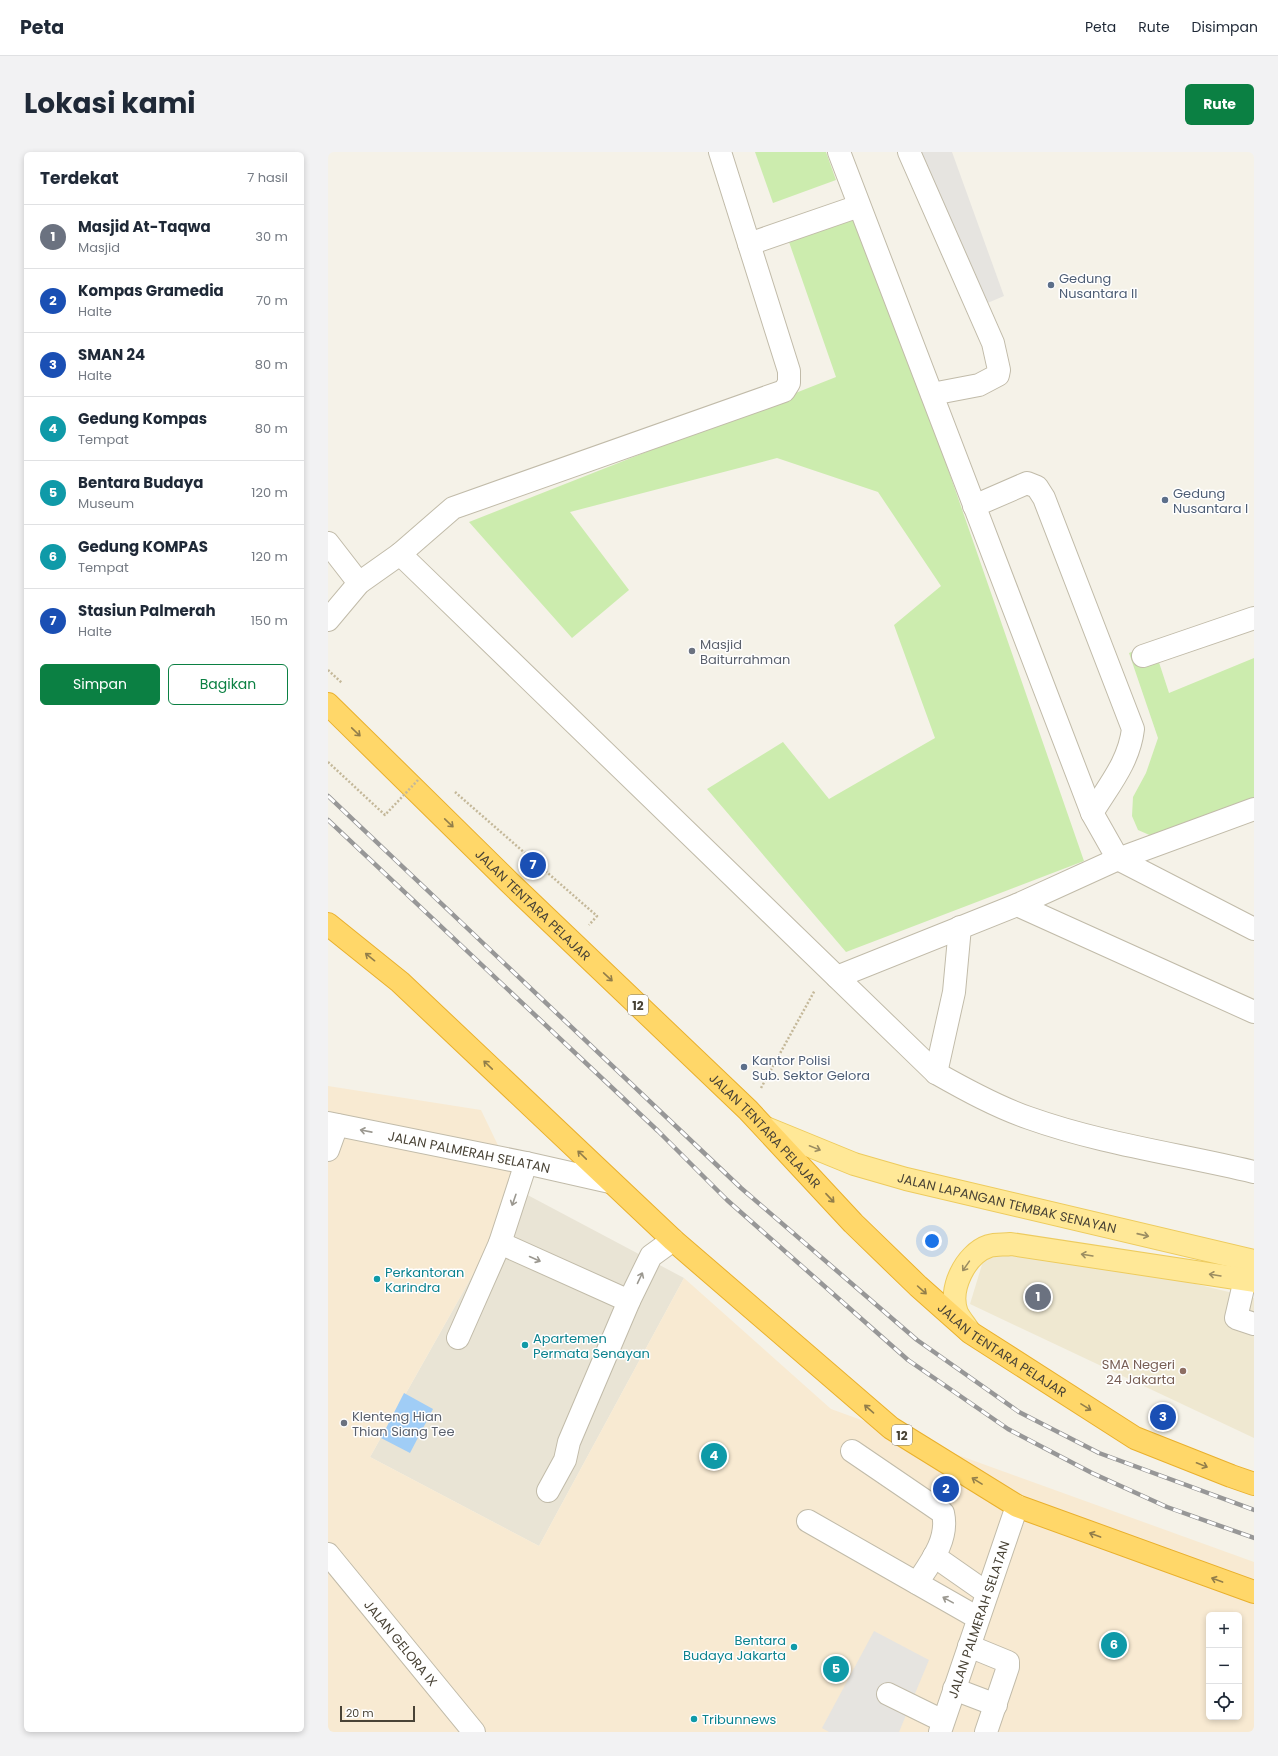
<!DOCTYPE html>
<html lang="id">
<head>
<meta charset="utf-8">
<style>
	:root { --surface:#fff; --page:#f2f2f3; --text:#1f2937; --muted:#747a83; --line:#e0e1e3; --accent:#0b8043 }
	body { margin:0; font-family:Poppins,sans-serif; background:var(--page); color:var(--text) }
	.controls { position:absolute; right:12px; bottom:12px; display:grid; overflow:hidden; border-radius:6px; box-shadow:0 2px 6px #0003 }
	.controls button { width:36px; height:36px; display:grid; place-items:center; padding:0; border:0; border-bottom:1px solid var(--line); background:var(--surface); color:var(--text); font:20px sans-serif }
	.scale { position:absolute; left:12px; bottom:10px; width:75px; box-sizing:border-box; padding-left:4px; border:2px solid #494336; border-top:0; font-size:11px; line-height:14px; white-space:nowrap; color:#494336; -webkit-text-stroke:3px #fff; paint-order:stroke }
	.you { position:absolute; left:604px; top:1089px; width:14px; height:14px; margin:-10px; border:3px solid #fff; border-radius:50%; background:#1a73e8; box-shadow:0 0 0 6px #1a73e833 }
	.badge { display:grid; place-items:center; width:26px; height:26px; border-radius:50%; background:var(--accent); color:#fff; font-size:13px; font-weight:700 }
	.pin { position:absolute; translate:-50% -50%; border:2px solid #fff; box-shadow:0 1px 4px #0006 }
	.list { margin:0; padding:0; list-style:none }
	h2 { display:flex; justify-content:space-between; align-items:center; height:52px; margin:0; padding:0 16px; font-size:17px }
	h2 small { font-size:13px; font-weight:400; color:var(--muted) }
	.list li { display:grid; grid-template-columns:26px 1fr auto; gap:12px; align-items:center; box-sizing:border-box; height:64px; padding:0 16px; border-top:1px solid var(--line) }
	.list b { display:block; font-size:15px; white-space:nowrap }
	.list p { margin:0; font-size:13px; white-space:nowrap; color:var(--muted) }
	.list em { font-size:13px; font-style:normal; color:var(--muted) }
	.actions { display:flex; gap:8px; padding:12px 16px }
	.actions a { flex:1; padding:9px 0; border:1px solid var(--accent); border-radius:6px; text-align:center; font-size:14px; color:var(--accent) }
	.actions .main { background:var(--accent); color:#fff }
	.icon { flex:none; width:22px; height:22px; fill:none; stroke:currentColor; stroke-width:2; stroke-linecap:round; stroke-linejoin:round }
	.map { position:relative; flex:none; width:926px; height:1580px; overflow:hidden; border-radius:6px }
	header { display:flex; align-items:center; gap:24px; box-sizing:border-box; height:56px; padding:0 20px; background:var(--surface); border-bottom:1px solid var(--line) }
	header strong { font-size:19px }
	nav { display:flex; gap:22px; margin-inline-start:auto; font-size:14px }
	.intro { display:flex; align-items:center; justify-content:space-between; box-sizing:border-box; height:96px; padding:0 24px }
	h1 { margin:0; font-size:28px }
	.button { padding:10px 18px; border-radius:6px; background:var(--accent); color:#fff; font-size:14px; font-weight:700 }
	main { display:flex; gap:24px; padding:0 24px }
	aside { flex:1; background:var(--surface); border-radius:6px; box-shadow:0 2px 6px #0003 }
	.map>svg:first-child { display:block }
	.residential { fill:#e9e4d5 }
	.commercial { fill:#f8ead2; fill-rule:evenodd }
	.education { fill:#efe8d1 }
	.green { fill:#ccecae }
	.parking { fill:#e6e4e0 }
	.water { fill:#a0cdf6 }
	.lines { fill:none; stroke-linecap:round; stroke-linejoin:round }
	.minor-casing { stroke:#c1bba9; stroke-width:24 }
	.major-casing { stroke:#edcb5e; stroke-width:24 }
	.highway-casing { stroke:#e9b02d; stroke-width:24 }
	.path { stroke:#c4b899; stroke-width:2.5; stroke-dasharray:2 2; stroke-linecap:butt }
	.minor { stroke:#fff; stroke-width:22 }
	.major { stroke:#ffe897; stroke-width:22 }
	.highway { stroke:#ffd769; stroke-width:22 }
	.rail-casing { stroke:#979797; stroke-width:4.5 }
	.rail { stroke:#fff; stroke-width:3; stroke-dasharray:9; stroke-linecap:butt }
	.path-bridge { stroke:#c4b899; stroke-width:2.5; stroke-dasharray:2 2; stroke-linecap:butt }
	.oneway { stroke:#927e4a }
	.oneway2 { stroke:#9b9890 }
	.oneway3 { stroke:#9b8d62 }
	.service-dot { fill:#5c6f8a; stroke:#fff; stroke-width:1.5 }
	.worship-dot { fill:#6b7280; stroke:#fff; stroke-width:1.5 }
	.culture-dot { fill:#0f9aa8; stroke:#fff; stroke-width:1.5 }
	.education-dot { fill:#8d6e63; stroke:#fff; stroke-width:1.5 }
	.labels { text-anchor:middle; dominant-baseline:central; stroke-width:3; stroke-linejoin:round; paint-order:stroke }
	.shield { fill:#fff; stroke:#807b72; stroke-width:1 }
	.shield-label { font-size:12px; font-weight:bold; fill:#494336 }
	.service-label { font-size:13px; fill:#4e5e75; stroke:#fff; text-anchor:start }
	.worship-label { font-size:13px; fill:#5b616d; stroke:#fff; text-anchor:start }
	.street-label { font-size:13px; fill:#494336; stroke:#fff }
	.culture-label { font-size:13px; fill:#0d838f; stroke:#fff; text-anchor:start }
	.education-label { font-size:13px; fill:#785e54; stroke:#fff; text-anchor:end }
</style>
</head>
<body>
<header>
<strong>Peta</strong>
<nav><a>Peta</a><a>Rute</a><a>Disimpan</a></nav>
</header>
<div class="intro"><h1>Lokasi kami</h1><a class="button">Rute</a></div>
<main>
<aside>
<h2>Terdekat<small>7 hasil</small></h2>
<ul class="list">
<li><span class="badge" style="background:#6b7280">1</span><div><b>Masjid At-Taqwa</b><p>Masjid</p></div><em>30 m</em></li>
<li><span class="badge" style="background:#1a4fb4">2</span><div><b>Kompas Gramedia</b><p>Halte</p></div><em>70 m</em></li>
<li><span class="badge" style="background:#1a4fb4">3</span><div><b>SMAN 24</b><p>Halte</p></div><em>80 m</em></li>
<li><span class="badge" style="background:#0f9aa8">4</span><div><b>Gedung Kompas</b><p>Tempat</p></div><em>80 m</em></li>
<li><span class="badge" style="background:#0f9aa8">5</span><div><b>Bentara Budaya</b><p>Museum</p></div><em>120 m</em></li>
<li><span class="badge" style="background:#0f9aa8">6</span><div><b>Gedung KOMPAS</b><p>Tempat</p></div><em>120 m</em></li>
<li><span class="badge" style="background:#1a4fb4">7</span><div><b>Stasiun Palmerah</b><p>Halte</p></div><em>150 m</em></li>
</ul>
<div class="actions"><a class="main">Simpan</a><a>Bagikan</a></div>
</aside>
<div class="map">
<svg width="926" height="1580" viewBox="0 0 926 1580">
	<rect width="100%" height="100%" fill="#f5f2e8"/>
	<path class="residential" d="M192 1039 356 1126 211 1394 42 1305Z"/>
	<path class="commercial" d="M0 934 153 958 192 1039 42 1305 211 1394 356 1126 503 1257 926 1410V1580H0ZM881 1463H911V1565H881Z"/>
	<path class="education" d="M663 1083 926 1146V1286L642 1152Z"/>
	<g class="green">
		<path d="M427 0H498L508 28 445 51Z"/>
		<path d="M526 46 756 709 518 800 379 637 455 590 501 647 607 586 566 473 613 434 550 340 449 306 242 360 301 438 244 486 141 370 508 225 461 90 465 70Z"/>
		<path d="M825 492 841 541 926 506V648L826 685 810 678 804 664 805 645 818 621 830 586 801 501Z"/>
	</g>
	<g class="parking">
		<path d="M583 0H624L676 144 643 158Z"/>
		<path d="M546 1479 601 1508 571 1580H501L494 1576Z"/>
	</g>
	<path class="water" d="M76 1241 105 1257 82 1301 53 1286Z"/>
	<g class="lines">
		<g class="minor-casing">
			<g id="minor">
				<path d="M511 0 764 661 790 707 926 777"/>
				<path d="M581 0 665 191 671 218 670 223 651 233 604 242"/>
				<path d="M421 92 531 54"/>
				<path d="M646 354 699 331 709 335 716 346 805 577C801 610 781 633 764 661"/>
				<path d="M0 391 31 431"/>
				<path d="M72 402 608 921C638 938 669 955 701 966 774 992 851 1002 926 1020"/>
				<path d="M0 468 31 431 72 402 125 356 456 239 461 231V219L392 0"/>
				<path d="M815 504 926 466"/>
				<path d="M689 753 926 860"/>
				<path d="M509 825 689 753 790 707 926 657"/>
				<path d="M608 921 626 840 632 775"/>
				<path id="s1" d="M0 971 198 1011 282 1030"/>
				<path d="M0 998 9 973"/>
				<path d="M172 1091 301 1149"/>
				<path d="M921 1110 908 1166 926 1172"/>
				<path d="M130 1186 172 1091 198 1011"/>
				<path d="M524 1299 615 1361C621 1387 603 1410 589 1431"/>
				<path d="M220 1339 237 1308 241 1290 301 1149 323 1104 345 1088"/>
				<path d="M480 1369 650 1466"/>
				<path id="s2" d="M0 1402 146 1580"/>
				<path d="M606 1404 659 1441"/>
				<path d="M641 1494 680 1510V1515L658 1580"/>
				<path d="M626 1537 668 1553"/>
				<path d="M560 1542 615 1569"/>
				<path id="s3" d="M612 1580 689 1354"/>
			</g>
		</g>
		<g class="major-casing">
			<g id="major">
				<path id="s4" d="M438 976 526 1012 578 1027 926 1109"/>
				<path d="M641 1179C638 1174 632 1167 629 1161 620 1138 637 1102 661 1094 668 1092 676 1093 683 1092L926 1129"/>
			</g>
		</g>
		<g class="highway-casing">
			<g id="highway">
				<path id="s5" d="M0 552 181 730 420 958 525 1071 590 1134 643 1181 807 1286 903 1324 926 1332"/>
				<path d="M0 772 72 830 345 1088 563 1276 689 1354 926 1440"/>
			</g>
		</g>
		<g class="path">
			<path d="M0 518 14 531"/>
			<path d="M127 640 269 764 261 773"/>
			<path d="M433 936 487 838"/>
		</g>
		<use href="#minor" class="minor"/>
		<use href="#major" class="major"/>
		<use href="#highway" class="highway"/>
		<g class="rail-casing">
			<g id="rail">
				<path d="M0 644 413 1036 589 1188 691 1260 771 1301 926 1358"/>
				<path d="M0 668 330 979 399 1048 580 1208 680 1277 764 1321 839 1355 926 1386"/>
			</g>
		</g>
		<use href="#rail" class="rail"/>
		<path class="path-bridge" d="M0 610 57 663 90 628"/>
	</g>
	<defs><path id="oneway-shaft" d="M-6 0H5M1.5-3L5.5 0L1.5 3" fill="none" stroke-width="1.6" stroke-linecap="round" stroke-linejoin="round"/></defs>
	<g class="oneway">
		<use href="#oneway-shaft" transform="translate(28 580) rotate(44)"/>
		<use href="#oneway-shaft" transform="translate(121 671) rotate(44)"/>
		<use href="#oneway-shaft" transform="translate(42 805) rotate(-141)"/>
		<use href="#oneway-shaft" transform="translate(280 825) rotate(43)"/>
		<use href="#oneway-shaft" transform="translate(160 913) rotate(-136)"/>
		<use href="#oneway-shaft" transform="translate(254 1003) rotate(-136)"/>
		<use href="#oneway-shaft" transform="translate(502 1046) rotate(47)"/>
		<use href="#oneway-shaft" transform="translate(594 1138) rotate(42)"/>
		<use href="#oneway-shaft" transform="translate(758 1255) rotate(32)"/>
		<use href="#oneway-shaft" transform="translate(541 1257) rotate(-139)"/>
		<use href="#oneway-shaft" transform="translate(874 1313) rotate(22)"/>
		<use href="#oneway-shaft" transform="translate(649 1329) rotate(-148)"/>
		<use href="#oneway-shaft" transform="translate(767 1383) rotate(-160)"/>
		<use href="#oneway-shaft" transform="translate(889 1428) rotate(-160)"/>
	</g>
	<g class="oneway2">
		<use href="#oneway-shaft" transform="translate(38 979) rotate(-169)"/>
		<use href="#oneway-shaft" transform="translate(186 1048) rotate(109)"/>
		<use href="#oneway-shaft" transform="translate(207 1107) rotate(24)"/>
		<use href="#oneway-shaft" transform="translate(312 1126) rotate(-65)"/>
		<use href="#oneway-shaft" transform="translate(620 1448) rotate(-151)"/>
	</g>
	<g class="oneway3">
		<use href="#oneway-shaft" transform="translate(487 996) rotate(22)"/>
		<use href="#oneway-shaft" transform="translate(815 1083) rotate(13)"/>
		<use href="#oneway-shaft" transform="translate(759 1103) rotate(-171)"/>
		<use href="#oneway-shaft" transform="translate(638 1114) rotate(125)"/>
		<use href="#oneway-shaft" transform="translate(887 1123) rotate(-171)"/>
	</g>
	<g class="service-dot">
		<circle cx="723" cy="133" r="4"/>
		<circle cx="837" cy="348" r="4"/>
		<circle cx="416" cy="915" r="4"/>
	</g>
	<g class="worship-dot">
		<circle cx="364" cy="499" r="4"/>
		<circle cx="16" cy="1271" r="4"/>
	</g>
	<g class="culture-dot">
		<circle cx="49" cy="1127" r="4"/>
		<circle cx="197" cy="1193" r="4"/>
		<circle cx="466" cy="1495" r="4"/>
		<circle cx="366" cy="1567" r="4"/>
	</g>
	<circle class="education-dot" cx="855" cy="1219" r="4"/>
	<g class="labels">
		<g class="shield">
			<rect x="300" y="843" width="20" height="20" rx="3"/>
			<rect x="564" y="1273" width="20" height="20" rx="3"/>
		</g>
		<g class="shield-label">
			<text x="310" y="853">12</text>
			<text x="574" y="1283">12</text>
		</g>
		<g class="service-label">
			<text x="731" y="126">Gedung<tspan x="731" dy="15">Nusantara II</tspan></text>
			<text x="845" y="341">Gedung<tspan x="845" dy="15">Nusantara I</tspan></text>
			<text x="424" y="908">Kantor Polisi<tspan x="424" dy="15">Sub. Sektor Gelora</tspan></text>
		</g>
		<g class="worship-label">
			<text x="372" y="492">Masjid<tspan x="372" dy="15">Baiturrahman</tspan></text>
			<text x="24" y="1264">Klenteng Hian<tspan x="24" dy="15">Thian Siang Tee</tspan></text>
		</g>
		<g class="street-label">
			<text stroke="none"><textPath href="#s5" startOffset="287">JALAN TENTARA PELAJAR</textPath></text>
			<text stroke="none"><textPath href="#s5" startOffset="611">JALAN TENTARA PELAJAR</textPath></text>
			<text stroke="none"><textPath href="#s1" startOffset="144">JALAN PALMERAH SELATAN</textPath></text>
			<text stroke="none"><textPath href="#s4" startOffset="253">JALAN LAPANGAN TEMBAK SENAYAN</textPath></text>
			<text stroke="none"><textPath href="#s5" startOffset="935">JALAN TENTARA PELAJAR</textPath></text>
			<text stroke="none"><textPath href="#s3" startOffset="119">JALAN PALMERAH SELATAN</textPath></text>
			<text stroke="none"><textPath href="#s2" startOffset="115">JALAN GELORA IX</textPath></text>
		</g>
		<g class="culture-label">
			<text x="57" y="1120">Perkantoran<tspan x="57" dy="15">Karindra</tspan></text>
			<text x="205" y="1186">Apartemen<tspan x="205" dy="15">Permata Senayan</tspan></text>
			<text x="458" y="1488" text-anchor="end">Bentara<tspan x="458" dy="15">Budaya Jakarta</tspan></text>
			<text x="374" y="1567">Tribunnews</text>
		</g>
		<g class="education-label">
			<text x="847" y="1212">SMA Negeri<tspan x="847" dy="15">24 Jakarta</tspan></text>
		</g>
	</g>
</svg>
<div class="controls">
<button>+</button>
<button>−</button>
<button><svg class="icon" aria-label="locate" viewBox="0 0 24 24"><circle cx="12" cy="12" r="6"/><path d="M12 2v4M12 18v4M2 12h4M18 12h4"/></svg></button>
</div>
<div class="scale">20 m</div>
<div class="you"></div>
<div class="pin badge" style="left:710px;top:1145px;background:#6b7280">1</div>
<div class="pin badge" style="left:618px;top:1337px;background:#1a4fb4">2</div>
<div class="pin badge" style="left:835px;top:1265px;background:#1a4fb4">3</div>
<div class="pin badge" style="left:386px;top:1304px;background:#0f9aa8">4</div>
<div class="pin badge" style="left:508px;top:1517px;background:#0f9aa8">5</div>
<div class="pin badge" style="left:786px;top:1493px;background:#0f9aa8">6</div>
<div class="pin badge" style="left:205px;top:713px;background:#1a4fb4">7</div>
</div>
</main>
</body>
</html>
